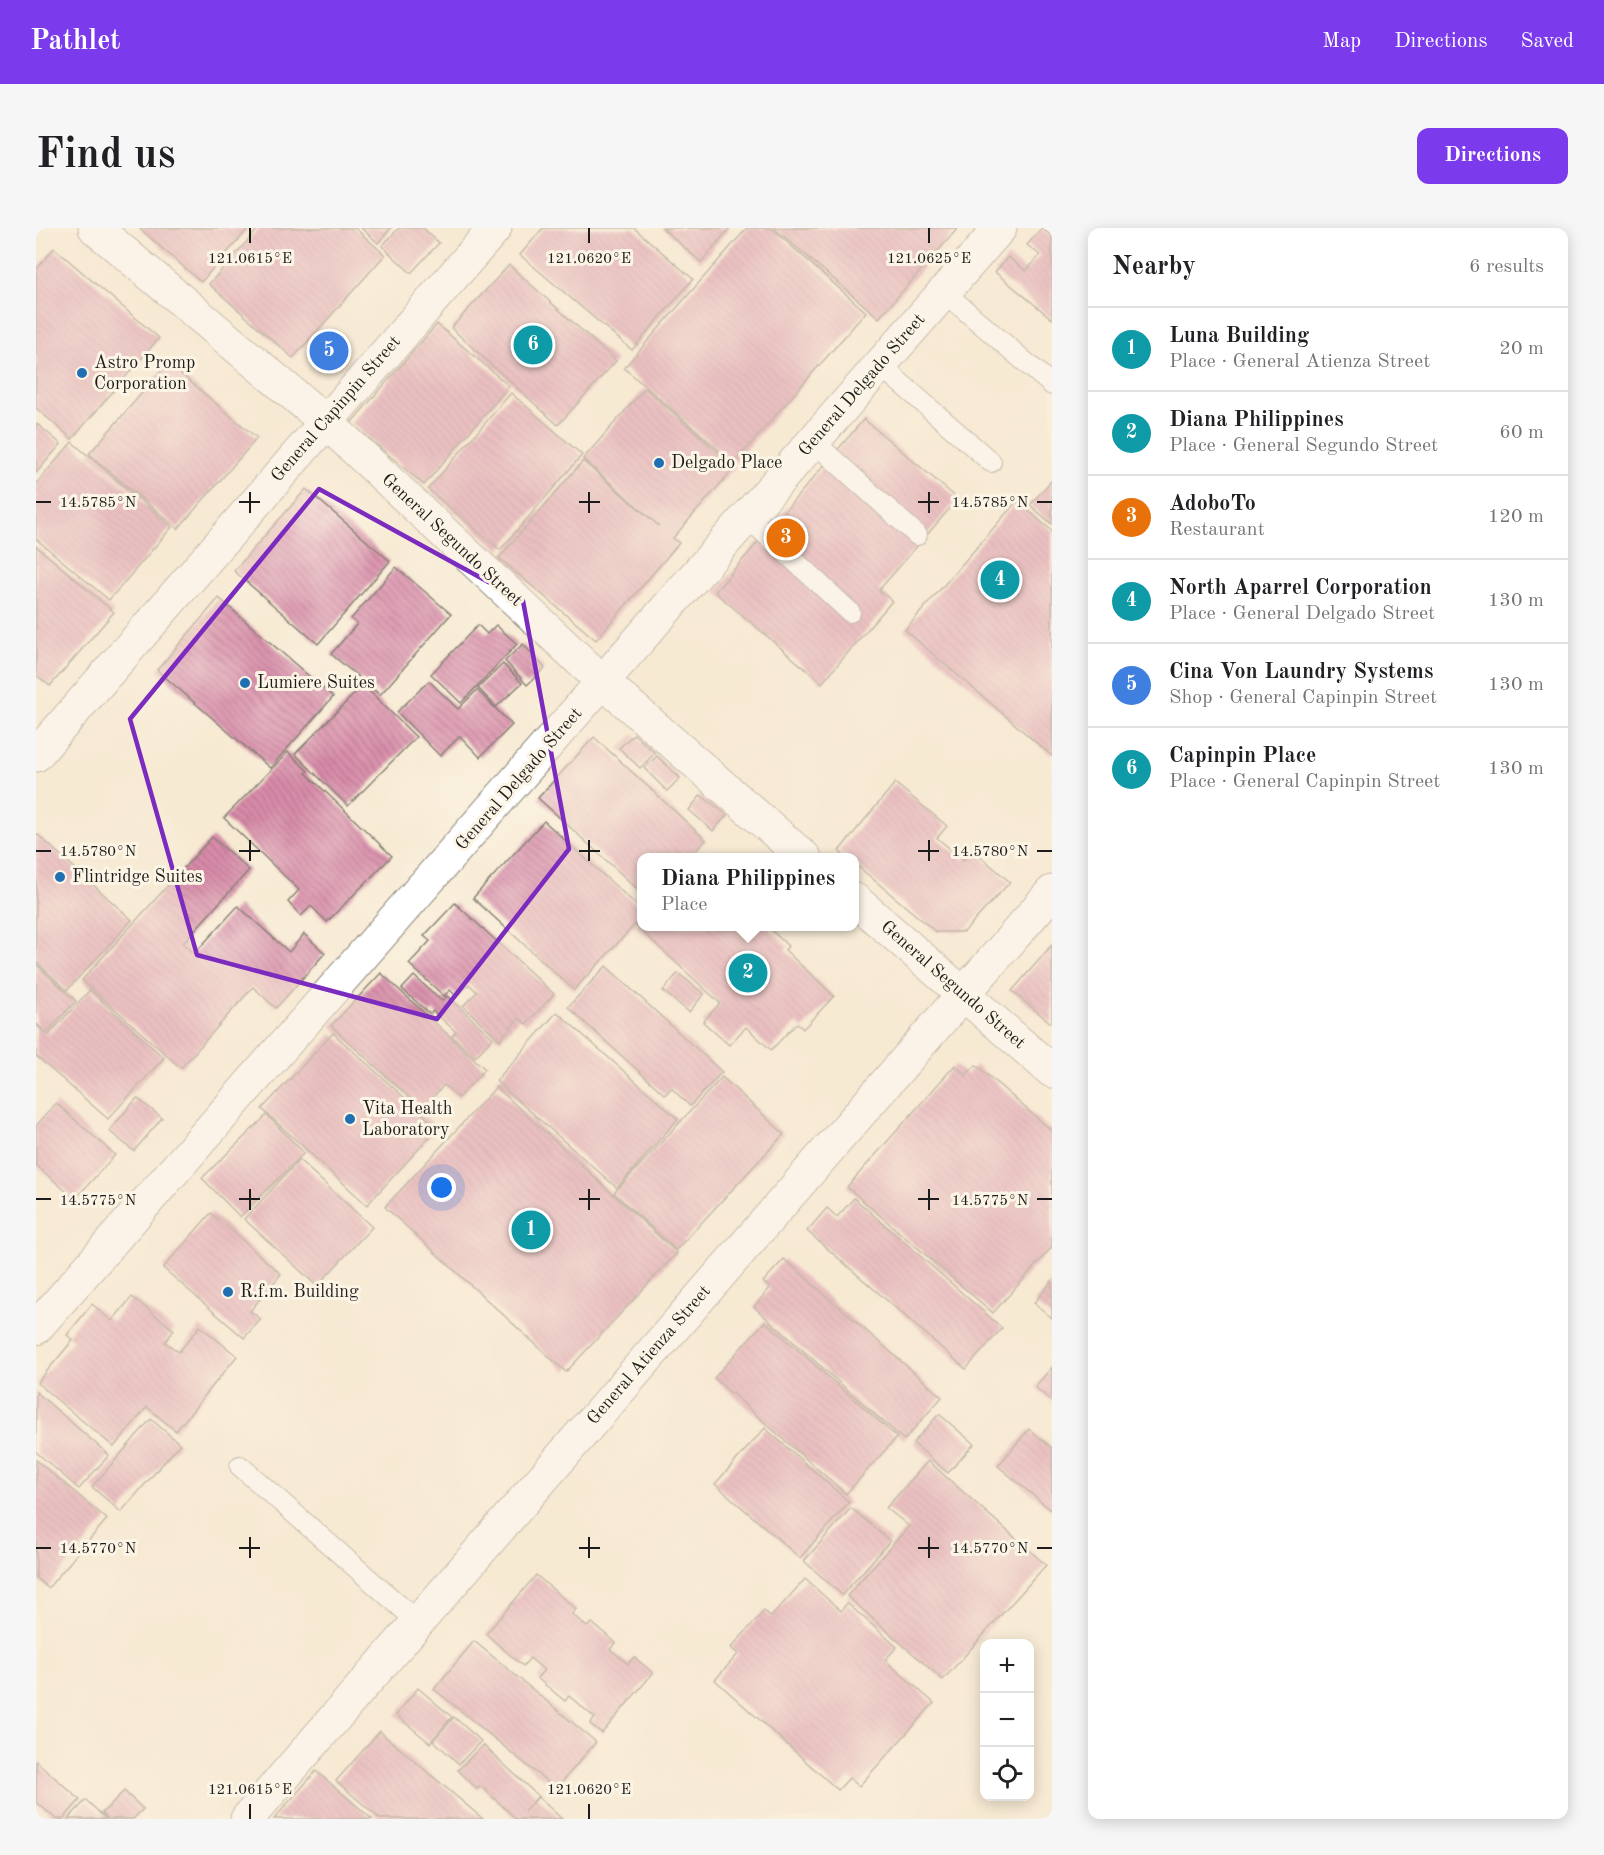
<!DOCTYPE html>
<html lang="en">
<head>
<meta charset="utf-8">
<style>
	:root { --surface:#fff; --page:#f6f6f6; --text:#202124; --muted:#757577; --line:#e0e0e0; --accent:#7c3aed }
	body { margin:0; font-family:"Old Standard TT",serif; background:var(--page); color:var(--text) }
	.controls { position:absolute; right:18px; bottom:18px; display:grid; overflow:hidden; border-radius:12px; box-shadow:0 3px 15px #0003 }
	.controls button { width:54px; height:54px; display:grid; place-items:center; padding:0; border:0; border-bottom:2px solid var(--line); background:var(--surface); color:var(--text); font:30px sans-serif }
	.you { position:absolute; left:406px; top:960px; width:21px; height:21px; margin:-15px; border:4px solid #fff; border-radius:50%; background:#1a73e8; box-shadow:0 0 0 9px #1a73e833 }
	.badge { display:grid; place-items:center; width:39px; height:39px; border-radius:50%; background:var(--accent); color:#fff; font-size:20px; font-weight:700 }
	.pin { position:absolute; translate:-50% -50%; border:3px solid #fff; box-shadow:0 2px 6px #0006 }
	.popup { position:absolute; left:601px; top:625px; width:222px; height:78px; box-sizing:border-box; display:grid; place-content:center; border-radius:12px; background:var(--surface); filter:drop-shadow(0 2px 4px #0005); font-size:20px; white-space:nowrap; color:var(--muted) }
	.popup b { font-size:22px; color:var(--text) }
	.popup::after { content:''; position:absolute; left:50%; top:100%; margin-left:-12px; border:12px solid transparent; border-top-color:var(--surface) }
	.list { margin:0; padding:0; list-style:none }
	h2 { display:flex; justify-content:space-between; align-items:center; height:78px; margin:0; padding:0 24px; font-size:26px }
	h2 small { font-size:20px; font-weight:400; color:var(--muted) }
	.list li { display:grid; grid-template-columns:39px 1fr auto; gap:18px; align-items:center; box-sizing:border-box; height:84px; padding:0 24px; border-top:2px solid var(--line) }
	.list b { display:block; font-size:22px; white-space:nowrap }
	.list p { margin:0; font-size:20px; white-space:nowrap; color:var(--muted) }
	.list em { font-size:20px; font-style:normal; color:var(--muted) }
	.icon { flex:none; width:33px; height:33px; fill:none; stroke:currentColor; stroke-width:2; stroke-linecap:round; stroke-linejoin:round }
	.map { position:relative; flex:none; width:1016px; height:1591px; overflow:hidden; border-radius:12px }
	header { display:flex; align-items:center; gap:36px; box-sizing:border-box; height:84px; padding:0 30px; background:var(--accent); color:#fff }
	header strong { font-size:28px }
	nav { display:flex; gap:33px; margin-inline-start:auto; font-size:21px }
	.intro { display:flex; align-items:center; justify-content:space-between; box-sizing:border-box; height:144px; padding:0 36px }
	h1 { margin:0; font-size:42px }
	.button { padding:15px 27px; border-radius:12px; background:var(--accent); color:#fff; font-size:21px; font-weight:700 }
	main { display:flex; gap:36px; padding:0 36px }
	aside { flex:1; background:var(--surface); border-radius:12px; box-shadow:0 3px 15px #0003 }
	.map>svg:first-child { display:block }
	.building { fill:url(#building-back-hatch) }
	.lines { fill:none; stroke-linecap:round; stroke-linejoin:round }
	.lane-casing { stroke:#8a8378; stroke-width:22 }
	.street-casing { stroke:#8a8378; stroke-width:35 }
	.lane { stroke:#fff; stroke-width:20 }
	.street { stroke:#fff; stroke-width:33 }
	.marked { fill:none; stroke:#7b2cbf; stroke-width:4.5; stroke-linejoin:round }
	.ticks { fill:none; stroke:#1c1c1c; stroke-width:2 }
	.poi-dot { fill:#1f6fb2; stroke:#fcf5e5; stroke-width:2 }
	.labels { text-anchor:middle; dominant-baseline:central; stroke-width:6; stroke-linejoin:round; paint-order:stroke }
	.poi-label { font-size:18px; fill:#1c1c1c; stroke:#fcf5e5; text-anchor:start }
	.street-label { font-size:18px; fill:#1c1c1c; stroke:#fcf5e5 }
	.ticks-label { font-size:15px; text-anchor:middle; fill:#1c1c1c; stroke:#fcf5e5; stroke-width:6; stroke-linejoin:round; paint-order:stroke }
</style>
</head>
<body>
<header>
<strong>Pathlet</strong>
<nav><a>Map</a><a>Directions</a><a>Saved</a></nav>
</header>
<div class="intro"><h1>Find us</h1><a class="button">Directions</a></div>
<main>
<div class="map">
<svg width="1016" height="1591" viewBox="0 0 1016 1591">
	<defs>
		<pattern id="building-back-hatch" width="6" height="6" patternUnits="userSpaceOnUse" patternTransform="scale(1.5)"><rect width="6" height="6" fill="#d98caa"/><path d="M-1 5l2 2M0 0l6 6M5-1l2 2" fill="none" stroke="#af728a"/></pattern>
	</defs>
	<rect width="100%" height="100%" fill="#fcf5e5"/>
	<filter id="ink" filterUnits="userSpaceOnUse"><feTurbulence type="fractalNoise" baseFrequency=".0167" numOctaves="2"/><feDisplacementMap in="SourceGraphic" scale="12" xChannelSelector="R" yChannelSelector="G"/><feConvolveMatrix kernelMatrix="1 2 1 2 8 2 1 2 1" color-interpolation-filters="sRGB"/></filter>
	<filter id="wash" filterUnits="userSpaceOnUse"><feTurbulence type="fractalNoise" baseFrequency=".008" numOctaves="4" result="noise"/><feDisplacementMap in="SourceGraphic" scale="24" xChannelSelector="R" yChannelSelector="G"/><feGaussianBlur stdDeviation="1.35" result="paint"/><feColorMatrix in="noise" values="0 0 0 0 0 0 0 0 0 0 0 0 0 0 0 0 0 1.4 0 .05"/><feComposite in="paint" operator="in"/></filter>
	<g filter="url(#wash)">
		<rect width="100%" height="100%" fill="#f7ead3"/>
		<g id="blocks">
			<g class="building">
				<path d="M103 0H213L165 54Z"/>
				<path d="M223 0H319L349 27 257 130 173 56Z"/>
				<path d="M325 0H355L342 15Z"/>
				<path d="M363 0H387L403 15 375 45 346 18Z"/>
				<path d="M507 0H598L657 51 596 122 484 27Z"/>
				<path d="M626 0H694L665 34Z"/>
				<path d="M711 0H735L830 84 698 235 588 140Z"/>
				<path d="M738 0H922L843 90Z"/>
				<path d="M1006 0 1016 8V91L959 44 972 29 990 43 1004 27 991 17Z"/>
				<path d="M18 20 123 110 36 211 0 180V42Z"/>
				<path d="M473 37 580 133 522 197 415 100Z"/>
				<path d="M401 96 473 158 388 257 315 195Z"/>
				<path d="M132 135 221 210 142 301 53 226Z"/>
				<path d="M609 160 699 239 637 310 643 315 560 412 463 330 547 233 623 298 547 231Z"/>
				<path d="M475 165 546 227 464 322 392 261Z"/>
				<path d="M828 191 922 271 843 362 856 373 786 455 679 364Z"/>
				<path d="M0 195 25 216 0 245Z"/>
				<path d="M36 214 136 299 73 372 0 311V256Z"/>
				<path d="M1016 252V296L994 277Z"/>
				<path d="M270 261 354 333 282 416 198 343Z"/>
				<path d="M981 273 1016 303V528L869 402Z"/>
				<path d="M0 318 78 384 14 458 0 447Z"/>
				<path d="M360 339 415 386 344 467 295 426 321 396 315 391Z"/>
				<path d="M183 370 297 469 234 540 121 442Z"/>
				<path d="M442 397 451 406 460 397 481 416 425 475 395 446Z"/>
				<path d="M487 416 509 440 491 457 469 433Z"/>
				<path d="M467 436 486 455 460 479 442 460Z"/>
				<path d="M393 453 422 481 441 462 476 497 444 529 424 508 404 528 361 484Z"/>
				<path d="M327 457 380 509 312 578 259 526Z"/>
				<path d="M598 506 619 525 604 540 583 520Z"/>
				<path d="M558 509 670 612 653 630H606V665L502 570Z"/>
				<path d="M252 524 272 543 270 545 356 628 291 694 275 678 265 688 252 674 263 662 188 590Z"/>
				<path d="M621 528 644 550 631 563 608 540Z"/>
				<path d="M859 555 911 598 901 610 928 632 936 621 974 654 928 704H900L819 636V630H811L803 623Z"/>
				<path d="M665 567 691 587 677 603 653 582Z"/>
				<path d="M508 593 606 682V689L538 762 437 670Z"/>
				<path d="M0 605 96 692 31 762 0 734Z"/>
				<path d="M176 609 213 642 147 715 158 726 202 678 253 724 268 706 289 725 240 780 217 759 145 840 46 752Z"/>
				<path d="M419 675 518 766 490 796 483 790 464 812 427 778 441 764 433 756 421 769 414 762 408 768 373 736 394 713 388 708Z"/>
				<path d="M606 692V698H731L752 718 749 722 798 768 767 801 761 795 735 822 710 799 693 817 667 794 684 775 600 698Z"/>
				<path d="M1016 717V796L976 763Z"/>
				<path d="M0 736 40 773 10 805 0 795Z"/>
				<path d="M570 738 686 844 654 878 635 860 629 867 532 779Z"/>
				<path d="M345 745 449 841 422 870 408 857 386 881 295 798Z"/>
				<path d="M642 745 668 766 653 784 627 763Z"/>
				<path d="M378 748 406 773 411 768 457 810 439 829 416 808 420 804 397 783 394 786 366 761Z"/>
				<path d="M54 762 128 830 72 891 0 828V797L12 807Z"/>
				<path d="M521 784 642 891 581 960 460 853Z"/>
				<path d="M297 805 402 900 331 977 226 881Z"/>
				<path d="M919 837 930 847 940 837 1016 903V1019L957 1085 811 959Z"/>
				<path d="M686 849 748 906 640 1022 578 965Z"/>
				<path d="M460 859 641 1025 530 1144 349 979Z"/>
				<path d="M101 870 126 890 98 923 73 903Z"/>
				<path d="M20 875 79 927 39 971 0 937V898Z"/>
				<path d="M231 887 268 925 204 989 166 950Z"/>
				<path d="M263 932 336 999 281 1058 208 991Z"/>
				<path d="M818 970 966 1100 930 1141 771 1003 791 980 801 989Z"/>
				<path d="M175 985 245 1046 214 1083 225 1091 208 1110 127 1040Z"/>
				<path d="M748 1031 906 1169 868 1212 718 1079 734 1060 727 1054Z"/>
				<path d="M1016 1053V1090L998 1075Z"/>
				<path d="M96 1069 138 1102 129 1114 143 1124 164 1098 201 1128 140 1203 111 1179 78 1219 1 1155 37 1112 31 1107 56 1076 76 1093Z"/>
				<path d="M729 1093 861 1209 810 1266 678 1150Z"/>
				<path d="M1016 1139V1174L999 1159Z"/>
				<path d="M0 1164 73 1227 43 1261 0 1224Z"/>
				<path d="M903 1186 938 1216 912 1245 877 1215Z"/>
				<path d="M115 1191 144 1216 85 1284 56 1259Z"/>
				<path d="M729 1200 813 1274 764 1330 679 1256Z"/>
				<path d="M993 1201 1016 1220V1283L962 1238Z"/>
				<path d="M0 1232 71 1291 12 1360 0 1350Z"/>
				<path d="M892 1233 1010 1337 907 1452 811 1368 873 1298 850 1280Z"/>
				<path d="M815 1280 854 1313 806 1367 768 1333Z"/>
				<path d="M500 1347 540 1381 536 1386 551 1399 556 1395 580 1415 574 1421 592 1436 598 1429 617 1445 566 1505 554 1496 559 1490 533 1468 529 1473 501 1450 508 1442 494 1430 487 1438 450 1406Z"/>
				<path d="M769 1351 805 1383 811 1375 861 1419 849 1432 898 1475 823 1558 813 1550 802 1562 679 1452 702 1426 695 1420 728 1383 735 1389Z"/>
				<path d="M438 1413 560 1514 520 1561 398 1461Z"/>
				<path d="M382 1460 416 1489 394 1515 360 1487Z"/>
				<path d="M418 1489 445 1513 423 1536 397 1512Z"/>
				<path d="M344 1503 350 1509 447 1591H344L335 1583 300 1553Z"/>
				<path d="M447 1517 502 1568 488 1584 502 1569 526 1591H480L445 1558 441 1561 422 1542Z"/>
				<path d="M0 1533 44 1572 27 1591H20L0 1574Z"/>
				<path d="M280 1543 336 1591H238Z"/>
				<path d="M88 1563 107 1581 97 1591H72L66 1585Z"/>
				<path d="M50 1572 70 1591H32Z"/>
			</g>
		</g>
	</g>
	<g filter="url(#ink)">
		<use href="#blocks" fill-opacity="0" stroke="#8a8378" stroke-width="1.5"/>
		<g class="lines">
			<g class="lane-casing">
				<g id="lane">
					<path d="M908 64 1016 157"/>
					<path d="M844 137 955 234"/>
					<path d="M777 213 881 307"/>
					<path d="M711 289 814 384"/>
					<path d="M204 1238 382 1394"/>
				</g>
			</g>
			<g class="street-casing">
				<g id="street">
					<path d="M59 0 289 193 567 454 769 630"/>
					<path d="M0 527 459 0"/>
					<path d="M819 672 1016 843"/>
					<path d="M0 1100 964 0"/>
					<path d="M211 1591 1016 664"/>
				</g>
			</g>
			<use href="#lane" class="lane"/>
			<use href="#street" class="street"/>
		</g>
	</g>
	<path d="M0 0H1016V1591H0ZM283 261 487 373 533 621 401 791 161 727 94 491Z" fill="#f7ead3" fill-opacity=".55" fill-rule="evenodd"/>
	<path class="marked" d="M283 261 487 373 533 621 401 791 161 727 94 491Z"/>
	<path class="ticks" d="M214 0V15M553 0V15M893 0V15M214 264V285M553 264V285M893 264V285M0 274H15M203 274H224M543 274H564M882 274H903M1001 274H1016M214 612V633M553 612V633M893 612V633M0 623H15M203 623H224M543 623H564M882 623H903M1001 623H1016M214 961V982M553 961V982M893 961V982M0 971H15M203 971H224M543 971H564M882 971H903M1001 971H1016M214 1309V1330M553 1309V1330M893 1309V1330M0 1320H15M203 1320H224M543 1320H564M882 1320H903M1001 1320H1016M214 1576V1591M553 1576V1591"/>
	<g class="poi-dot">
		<circle cx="46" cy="145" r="6"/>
		<circle cx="623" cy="235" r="6"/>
		<circle cx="209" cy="455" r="6"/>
		<circle cx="24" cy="649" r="6"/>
		<circle cx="314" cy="891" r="6"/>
		<circle cx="192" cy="1064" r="6"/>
	</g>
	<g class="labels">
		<g class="poi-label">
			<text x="58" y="135">Astro Promp<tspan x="58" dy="21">Corporation</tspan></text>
			<text x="635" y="235">Delgado Place</text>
			<text x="221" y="455">Lumiere Suites</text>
			<text x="36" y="649">Flintridge Suites</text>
			<text x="326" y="881">Vita Health<tspan x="326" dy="21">Laboratory</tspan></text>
			<text x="204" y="1064">R.f.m. Building</text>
		</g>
		<g class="street-label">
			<text transform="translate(826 157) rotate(-49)">General Delgado Street</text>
			<text transform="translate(300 181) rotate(-49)">General Capinpin Street</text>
			<text transform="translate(416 312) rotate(43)">General Segundo Street</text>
			<text transform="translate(483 551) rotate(-49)">General Delgado Street</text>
			<text transform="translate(917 757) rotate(41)">General Segundo Street</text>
			<text transform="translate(613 1127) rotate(-49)">General Atienza Street</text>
		</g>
	</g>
	<g class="ticks-label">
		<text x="214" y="35">121.0615°E</text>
		<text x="553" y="35">121.0620°E</text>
		<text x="893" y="35">121.0625°E</text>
		<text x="62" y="279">14.5785°N</text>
		<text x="954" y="279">14.5785°N</text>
		<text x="62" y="628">14.5780°N</text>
		<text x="954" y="628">14.5780°N</text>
		<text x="62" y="977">14.5775°N</text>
		<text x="954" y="977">14.5775°N</text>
		<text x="62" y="1325">14.5770°N</text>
		<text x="954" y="1325">14.5770°N</text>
		<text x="214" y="1566">121.0615°E</text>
		<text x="553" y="1566">121.0620°E</text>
	</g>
</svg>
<div class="controls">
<button>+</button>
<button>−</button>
<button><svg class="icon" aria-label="locate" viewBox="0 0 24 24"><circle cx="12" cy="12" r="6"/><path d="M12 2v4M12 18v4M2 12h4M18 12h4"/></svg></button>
</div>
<div class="you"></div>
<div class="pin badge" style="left:495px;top:1002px;background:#0f9aa8">1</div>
<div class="pin badge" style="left:712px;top:745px;background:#0f9aa8">2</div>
<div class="popup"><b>Diana Philippines</b>Place</div>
<div class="pin badge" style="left:750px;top:310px;background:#e8710a">3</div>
<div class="pin badge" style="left:964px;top:352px;background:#0f9aa8">4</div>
<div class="pin badge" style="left:293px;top:123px;background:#3f7fe0">5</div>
<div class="pin badge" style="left:497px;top:117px;background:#0f9aa8">6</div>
</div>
<aside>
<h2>Nearby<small>6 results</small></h2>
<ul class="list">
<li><span class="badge" style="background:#0f9aa8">1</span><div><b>Luna Building</b><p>Place · General Atienza Street</p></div><em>20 m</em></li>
<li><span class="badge" style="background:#0f9aa8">2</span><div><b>Diana Philippines</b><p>Place · General Segundo Street</p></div><em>60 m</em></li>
<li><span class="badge" style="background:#e8710a">3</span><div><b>AdoboTo</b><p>Restaurant</p></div><em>120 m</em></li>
<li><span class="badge" style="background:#0f9aa8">4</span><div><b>North Aparrel Corporation</b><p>Place · General Delgado Street</p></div><em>130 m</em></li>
<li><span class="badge" style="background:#3f7fe0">5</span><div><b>Cina Von Laundry Systems</b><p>Shop · General Capinpin Street</p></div><em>130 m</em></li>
<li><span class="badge" style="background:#0f9aa8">6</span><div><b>Capinpin Place</b><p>Place · General Capinpin Street</p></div><em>130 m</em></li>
</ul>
</aside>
</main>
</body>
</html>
